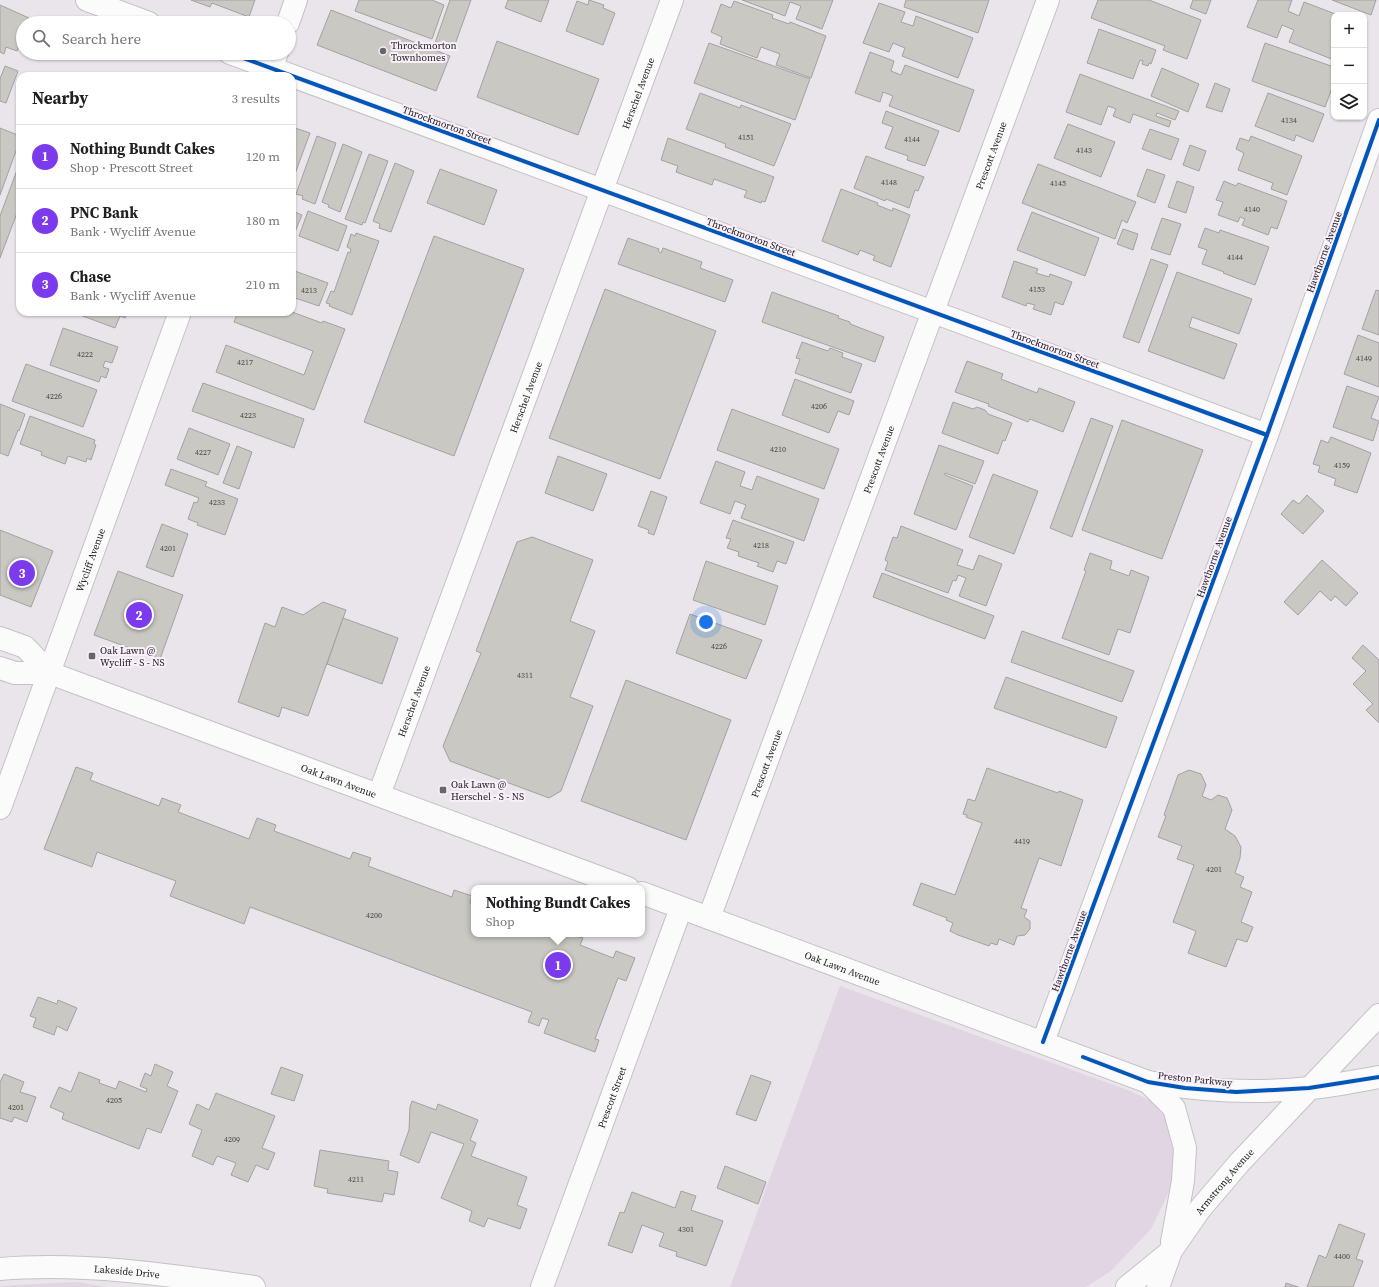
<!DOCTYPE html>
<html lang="en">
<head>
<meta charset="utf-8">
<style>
	:root { --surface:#fff; --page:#f6f6f6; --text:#202124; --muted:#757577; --line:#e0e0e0; --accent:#7c3aed }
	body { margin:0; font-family:"Source Serif 4",serif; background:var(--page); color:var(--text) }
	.controls { position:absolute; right:12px; top:12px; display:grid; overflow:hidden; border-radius:8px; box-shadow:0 1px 3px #0004 }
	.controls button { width:36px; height:36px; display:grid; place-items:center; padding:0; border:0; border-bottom:1px solid var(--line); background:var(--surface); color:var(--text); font:20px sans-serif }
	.you { position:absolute; left:706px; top:622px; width:14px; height:14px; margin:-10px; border:3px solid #fff; border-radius:50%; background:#1a73e8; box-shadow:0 0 0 6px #1a73e833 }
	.badge { display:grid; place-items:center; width:26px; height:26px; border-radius:50%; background:var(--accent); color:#fff; font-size:13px; font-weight:700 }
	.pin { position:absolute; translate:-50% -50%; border:2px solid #fff; box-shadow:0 1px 4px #0006 }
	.popup { position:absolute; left:471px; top:885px; width:174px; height:52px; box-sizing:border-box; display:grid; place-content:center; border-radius:8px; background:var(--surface); filter:drop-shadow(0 1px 3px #0005); font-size:13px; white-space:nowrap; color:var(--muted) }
	.popup b { font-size:15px; color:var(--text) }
	.popup::after { content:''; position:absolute; left:50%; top:100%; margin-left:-8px; border:8px solid transparent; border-top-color:var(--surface) }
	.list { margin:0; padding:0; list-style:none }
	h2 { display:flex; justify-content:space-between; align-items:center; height:52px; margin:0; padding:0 16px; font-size:17px }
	h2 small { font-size:13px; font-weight:400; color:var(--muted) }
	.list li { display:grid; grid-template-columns:26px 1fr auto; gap:12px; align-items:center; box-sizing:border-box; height:64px; padding:0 16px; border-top:1px solid var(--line) }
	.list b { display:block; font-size:15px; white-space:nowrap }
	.list p { margin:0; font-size:13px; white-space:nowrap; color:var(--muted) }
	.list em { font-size:13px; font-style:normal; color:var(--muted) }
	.icon { flex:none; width:22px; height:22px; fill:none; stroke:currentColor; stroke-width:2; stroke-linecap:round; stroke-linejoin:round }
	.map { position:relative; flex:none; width:1379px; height:1287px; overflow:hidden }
	.search { position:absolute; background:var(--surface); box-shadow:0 1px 3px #0004; left:16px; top:16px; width:280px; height:44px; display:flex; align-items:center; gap:10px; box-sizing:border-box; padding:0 14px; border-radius:22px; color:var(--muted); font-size:15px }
	.panel { position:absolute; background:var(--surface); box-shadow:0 1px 3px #0004; left:16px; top:72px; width:280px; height:244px; border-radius:12px }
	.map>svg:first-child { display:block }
	.green { fill:#e1d4e3 }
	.building { fill:#cac8c3; stroke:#a4a1a2 }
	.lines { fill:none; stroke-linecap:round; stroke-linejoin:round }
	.street-casing { stroke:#c5c2c6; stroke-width:24 }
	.secondary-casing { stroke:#c5c2c6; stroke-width:24 }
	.street { stroke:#fcfbfc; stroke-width:22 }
	.secondary { stroke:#fcfbfc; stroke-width:22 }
	.cycleway-casing { stroke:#f8effa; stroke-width:6 }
	.cycleway { stroke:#0057b8; stroke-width:4 }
	.poi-dot { fill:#696569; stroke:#f8effa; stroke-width:1.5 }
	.labels { text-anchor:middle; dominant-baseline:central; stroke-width:4; stroke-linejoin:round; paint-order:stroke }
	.number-label { font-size:8px; fill:#4d4a4b }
	.poi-label { font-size:10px; fill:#232023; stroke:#f8effa; text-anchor:start }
	.street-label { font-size:10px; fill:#232023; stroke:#f8effa }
</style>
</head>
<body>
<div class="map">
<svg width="1379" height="1287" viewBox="0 0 1379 1287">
	<rect width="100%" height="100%" fill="#eae5ea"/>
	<g class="green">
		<path d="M840 986 1130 1091 1150 1100 1164 1116 1174 1140 1176 1164 1168 1194 1151 1229 1111 1271 1086 1287H730Z"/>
		<path d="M76 1282 107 1287H0V1286Z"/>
	</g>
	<g class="building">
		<path d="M191 0H255L249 17 212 3 210 7Z"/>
		<path d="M359 0H432L444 5 432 39 355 11Z"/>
		<path d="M450 0H471L453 50 435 43Z"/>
		<path d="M508 0H549L541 22 505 8Z"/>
		<path d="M589 0 604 5 603 8 615 13 603 45 566 31 577 1 588 5Z"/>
		<path d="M742 0H833L822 29 796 19 801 6 790 2 785 16Z"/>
		<path d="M906 0H989L978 33 904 7Z"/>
		<path d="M1098 0H1149L1201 20 1187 59 1163 50 1165 46 1091 18Z"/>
		<path d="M1193 0H1211L1206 14 1190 8Z"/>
		<path d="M1258 0H1292L1288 11 1299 16 1304 2 1338 15H1334V60L1289 42 1294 30 1282 25 1277 38 1247 27Z"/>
		<path d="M1332 0H1376L1371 15Z"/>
		<path d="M734 1 773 15 772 18 789 24 790 22 826 36 811 78 776 65 780 54 761 47 757 58 720 44 722 37 711 32 721 4 731 8Z"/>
		<path d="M879 3 905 12 901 22 913 26 916 16 973 38 958 78 902 56 905 48 893 43 889 52 863 43Z"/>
		<path d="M0 5 29 18 27 23H23V35L17 51 6 47 4 54 0 52Z"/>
		<path d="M331 10 450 56 436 91 317 45Z"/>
		<path d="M1099 29 1156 50 1151 64 1149 63 1148 66 1142 64 1143 61 1140 60 1133 79 1087 63Z"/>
		<path d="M497 41 599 79 578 135 477 97Z"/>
		<path d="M709 43 810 79 795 120 694 83Z"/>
		<path d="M1265 43 1334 67V83L1325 107 1252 81Z"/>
		<path d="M870 52 894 61 891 71 901 75 905 65 974 90 959 132 889 106 893 96 883 92 880 102 855 93Z"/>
		<path d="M5 66 18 71 6 103 0 101V79Z"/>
		<path d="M1162 68 1199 84 1188 112 1151 96Z"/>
		<path d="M1080 74 1179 111 1175 120 1157 113 1156 116 1171 121 1169 127 1133 114 1130 123 1113 116 1116 109 1108 106 1101 125 1066 112Z"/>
		<path d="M1215 83 1230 89 1222 112 1206 107Z"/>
		<path d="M700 93 740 108 741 105 791 124 774 166 725 147 726 144 686 129Z"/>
		<path d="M1268 93 1324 114 1313 142 1296 135 1294 141 1255 126Z"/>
		<path d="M886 111 939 131 925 166 907 160 908 156 885 148 893 127 882 123Z"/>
		<path d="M1068 124 1115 142 1101 177 1054 158Z"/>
		<path d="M292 127 310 133 292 182Z"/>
		<path d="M0 128 20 136V140L0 195Z"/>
		<path d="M1150 129 1179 139 1171 160 1142 149Z"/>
		<path d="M317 136 336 143 315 204 302 199 303 196 296 194Z"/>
		<path d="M1251 136 1302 156 1287 195 1271 189 1273 183 1238 170 1244 153 1236 149 1240 138 1249 141Z"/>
		<path d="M668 138 774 177 765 202 762 201 761 203 744 197 747 191 714 179 712 185 676 172 678 166 661 160Z"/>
		<path d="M343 144 362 152 340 212 328 207 329 205 322 202Z"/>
		<path d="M1190 145 1206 151 1199 171 1183 165Z"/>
		<path d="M369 154 388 161 365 223 363 222 362 225 345 219Z"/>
		<path d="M866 156 924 177 918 191 915 190 909 208 886 199 885 201 854 188Z"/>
		<path d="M20 162V205L0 258V216Z"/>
		<path d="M395 163 414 171 391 232 379 228 380 224 373 221Z"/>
		<path d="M1038 164 1136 202 1127 223 1122 220 1115 239 1022 203Z"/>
		<path d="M440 169 497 190 484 225 427 203Z"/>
		<path d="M1147 169 1165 175 1155 203 1137 196Z"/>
		<path d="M1177 181 1194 187 1186 213 1168 207Z"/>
		<path d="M1224 181 1236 186 1238 183 1287 201 1277 229 1271 227 1268 235 1242 225 1245 219 1240 217 1238 222 1218 215 1223 202 1216 200Z"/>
		<path d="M841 189 878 203 877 205 892 211 893 208 910 215 891 267 873 260 875 256 860 250 858 255 822 241Z"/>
		<path d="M292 211 302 215 292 239Z"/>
		<path d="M308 211 347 226 338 251 299 236Z"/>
		<path d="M1032 212 1099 238 1085 276 1017 250Z"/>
		<path d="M1162 218 1181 224 1170 255 1151 249Z"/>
		<path d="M1205 228 1219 233 1220 230 1269 247 1255 285 1223 273 1224 272 1202 264 1207 250 1198 247Z"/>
		<path d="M1123 229 1138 234 1133 250 1117 244Z"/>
		<path d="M356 233 379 241 352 315 329 306 330 304 326 303 331 291 334 292 348 252 350 253 351 249 347 247 351 234 355 236Z"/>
		<path d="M434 236 524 269 454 456 364 422Z"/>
		<path d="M628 238 659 249 658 251 661 253 663 248 702 262 700 268 733 280 725 302 618 264Z"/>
		<path d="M1151 259 1168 265 1139 343 1123 337Z"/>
		<path d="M1014 261 1038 269 1036 273 1049 277 1050 274 1072 282 1063 305 1055 302 1051 315 1033 309 1035 305 1027 303 1026 306 1002 297Z"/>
		<path d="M292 270 328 283 319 306 292 297Z"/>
		<path d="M1177 272 1252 299 1239 334 1192 317 1189 327 1237 344 1224 379 1148 351Z"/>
		<path d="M605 289 716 331 660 479 549 438Z"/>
		<path d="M1376 290 1379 291V335L1362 329Z"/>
		<path d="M772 292 839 316 838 318 850 322V324L884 337 875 362 762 322Z"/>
		<path d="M77 312H128L125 318 120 316 115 328 80 315 81 313Z"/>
		<path d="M238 312H292L322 323 323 321 345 329 314 410 216 372 226 345 304 375 313 351 234 322Z"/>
		<path d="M63 328 118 347 112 363 105 361 103 367 109 369 106 378 101 376 99 382 50 365Z"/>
		<path d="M1358 335 1379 343V387L1344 374Z"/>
		<path d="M802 342 828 351 830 348 843 353 842 357 862 364 851 393 795 373 800 359 796 358Z"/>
		<path d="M967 361 1003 374 1001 379 1037 393 1039 388 1075 402 1063 432 1030 419 1028 422 988 406 989 404 955 392Z"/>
		<path d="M26 364 97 390 83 427 12 401Z"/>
		<path d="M795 379 854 401 849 415 838 411 829 433 782 415Z"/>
		<path d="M203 383 304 419 294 448 192 411Z"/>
		<path d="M1347 386 1379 397 1371 418 1379 421 1373 441 1333 427Z"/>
		<path d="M953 402 973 409 977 407 985 410 988 414 1012 423 1005 441 1003 440 998 454 942 433Z"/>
		<path d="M0 404 25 414 19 431 18 430 8 456 0 453Z"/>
		<path d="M732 409 839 449 824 489 717 450Z"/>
		<path d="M30 416 95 440 94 444 96 445 91 460 87 458 86 462 68 456 65 464 41 455 42 452 20 444Z"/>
		<path d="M1091 418 1113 426 1072 537 1050 528Z"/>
		<path d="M1122 420 1203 450 1162 559 1082 530Z"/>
		<path d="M189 428 230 444 218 475 177 459Z"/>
		<path d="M1331 437 1371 453 1357 493 1334 485 1336 479 1318 472 1320 466 1313 464 1321 440 1328 443Z"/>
		<path d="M939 445 984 461 975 484 945 473V475L973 486 956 530 914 514Z"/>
		<path d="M237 446 252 452 239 489 223 483Z"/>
		<path d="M558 456 607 474 593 511 545 493Z"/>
		<path d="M716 461 745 472 740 486 752 490 757 476 819 499 804 541 741 518 746 505 735 501 730 514 700 503Z"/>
		<path d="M171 469 207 482 205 486 238 499 225 535 197 525 198 523 188 519 194 502 197 503 199 498 165 485Z"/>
		<path d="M993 474 1038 491 1014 554 969 537Z"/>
		<path d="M651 491 667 497 654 535 648 533 649 530 638 526Z"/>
		<path d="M1307 495 1324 511 1303 534 1281 514 1293 500 1299 504Z"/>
		<path d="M733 520 794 542 786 564 777 561 773 572 757 566 759 563 738 556 739 552 727 548 731 539 726 538Z"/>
		<path d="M162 524 188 534 173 577 146 567Z"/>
		<path d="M901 526 963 550 957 565 973 570 979 555 1002 564 986 606 959 596 966 578 958 575 956 581 953 580 948 593 885 570 888 562 885 560 893 537 897 538Z"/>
		<path d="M0 530 53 551 31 607 0 595Z"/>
		<path d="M532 537 593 560 570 621 595 631 570 697 593 706 561 791 549 798 450 761 443 746 481 653 476 651 517 542Z"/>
		<path d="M1090 553 1112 561 1110 569 1129 576 1131 570 1149 577 1130 633 1118 629 1109 655 1062 638 1086 571 1084 570Z"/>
		<path d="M1322 560 1358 593 1346 606 1335 596 1331 601 1320 591 1298 615 1284 602Z"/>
		<path d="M706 561 778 586 765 625 693 600Z"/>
		<path d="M118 571 183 595 160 659 94 635Z"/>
		<path d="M882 573 994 616 985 639 873 597Z"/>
		<path d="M323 602 346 610 308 716 282 707 279 717 238 702 265 623 275 627 282 607 303 615Z"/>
		<path d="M690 614 762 640 746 679 676 653Z"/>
		<path d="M343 618 398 638 382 684 327 664Z"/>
		<path d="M1022 631 1134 671 1122 702 1011 662Z"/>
		<path d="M1363 645 1379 660V723L1366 710 1373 704 1353 684 1366 671 1352 658Z"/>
		<path d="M1006 677 1117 717 1106 748 994 708Z"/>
		<path d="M626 680 731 720 686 840 581 801Z"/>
		<path d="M76 767 93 773 90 780 159 806 162 798 181 805 178 812 249 839 257 818 276 825 274 831 350 859 353 852 371 858 368 866 452 897 454 890 472 896 470 903 474 904V934H553L564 938 566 934H571L583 938 580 945 613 958 616 951 635 958 626 981 618 978 595 1039 599 1040 595 1052 544 1033 549 1020 542 1018 539 1026 528 1022 532 1012 250 907 244 924 170 896 176 881 97 852 92 867 44 849Z"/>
		<path d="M987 768 1058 793 1059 791 1083 800 1061 866 1039 858 1021 908 1027 910 1024 917 1030 921V929L1025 935 1017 936 1014 945 999 939 997 945 991 943 989 946 958 935 950 931 953 923 946 920 947 918 913 905 921 883 955 895 982 823 966 817 967 815 963 814 968 799 975 801Z"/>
		<path d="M1189 770 1201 774 1206 785 1202 796 1211 800 1218 795 1227 798 1232 810 1225 829 1235 836 1241 847 1240 858 1235 873 1244 877 1240 887 1252 892 1241 922 1253 927 1247 942 1237 939 1226 967 1188 953 1196 931 1173 922 1194 865 1177 859 1182 846 1158 837 1166 816 1164 815 1178 775Z"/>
		<path d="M38 997 57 1004 58 1000 77 1008 67 1031 57 1026 54 1035 33 1027 36 1018 30 1016Z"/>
		<path d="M155 1064 173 1072 167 1086 178 1091 161 1133 147 1128 139 1149 62 1119 64 1113 50 1107 59 1087 71 1092 79 1072 100 1080 99 1083 116 1089 119 1081 146 1092 147 1089 140 1086 145 1073 151 1076Z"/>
		<path d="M281 1067 303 1075 294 1101 271 1094Z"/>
		<path d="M4 1074 24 1082 20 1092 36 1097 27 1122 14 1117 12 1122 0 1118V1082Z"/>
		<path d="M751 1075 771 1082 756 1121 736 1114Z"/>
		<path d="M216 1093 275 1116 262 1148 275 1153 268 1170 256 1165 248 1182 231 1175 236 1163 217 1156 213 1165 192 1156 202 1130 189 1124 197 1104 209 1110Z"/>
		<path d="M412 1101 436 1110 438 1104 478 1120 470 1140 476 1143 471 1156 527 1177 517 1205 527 1209 520 1229 488 1218 484 1227 469 1221 472 1211 441 1198 464 1144 431 1132 419 1163 400 1155 409 1130 410 1107Z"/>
		<path d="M320 1150 389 1161 388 1170 398 1172 394 1195 384 1193 382 1202 327 1193 328 1189 314 1186Z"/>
		<path d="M725 1166 766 1182 758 1204 717 1188Z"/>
		<path d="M681 1191 696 1196 691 1210 723 1221 706 1266 676 1256 677 1252 659 1246 664 1233 642 1225 632 1253 608 1245 620 1212 624 1213 632 1192 675 1208Z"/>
		<path d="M1339 1224 1365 1234 1356 1259 1363 1261 1353 1287H1307L1319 1255 1326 1258Z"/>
		<path d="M1286 1283 1298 1287H1285Z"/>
	</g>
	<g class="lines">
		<g class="street-casing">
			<g id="street">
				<path d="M87 0 149 23"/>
				<path d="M230 53 1267 435"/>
				<path id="s1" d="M379 795 672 0"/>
				<path id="s2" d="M709 918 1048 0"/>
				<path d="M1043 1042 1267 435 1379 120"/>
				<path id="s3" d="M542 1287 681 908"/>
			</g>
		</g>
		<g class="secondary-casing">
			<g id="secondary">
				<path d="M288 23 296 0"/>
				<path d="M268 76 277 53"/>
				<path d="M0 638 25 647 50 673"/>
				<path id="s4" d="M0 668 15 673H50L628 888"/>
				<path id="s5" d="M0 808 180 312"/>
				<path id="s6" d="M642 893 1148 1082C1202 1091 1255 1094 1310 1088 1333 1086 1356 1081 1379 1077"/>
				<path d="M1148 1082 1174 1108 1185 1148 1183 1181 1172 1242"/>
				<path id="s7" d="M0 1269C83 1262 171 1275 254 1287"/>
				<path d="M1127 1287 1170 1252"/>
				<path id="s8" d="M1158 1287 1171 1251 1200 1209 1240 1162 1379 1015"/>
			</g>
		</g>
		<use href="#street" class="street"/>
		<use href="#secondary" class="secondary"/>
		<g class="cycleway-casing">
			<g id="cycleway">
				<path d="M230 53 1267 435"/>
				<path d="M1043 1042 1267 435 1379 120"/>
				<path d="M1083 1057 1148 1082 1185 1088 1236 1092 1309 1088 1379 1077"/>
			</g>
		</g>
		<use href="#cycleway" class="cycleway"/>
	</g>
	<g class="poi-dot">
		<circle cx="383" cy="51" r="4"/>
		<rect x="88" y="652" width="8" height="8" rx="2"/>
		<rect x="439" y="786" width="8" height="8" rx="2"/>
	</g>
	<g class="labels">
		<g class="number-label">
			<text x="1289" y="120">4134</text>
			<text x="746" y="137">4151</text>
			<text x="912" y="139">4144</text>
			<text x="1084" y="150">4143</text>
			<text x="889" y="182">4148</text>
			<text x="1058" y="183">4145</text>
			<text x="1252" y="209">4140</text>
			<text x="1235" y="257">4144</text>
			<text x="1037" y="289">4153</text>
			<text x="309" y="290">4213</text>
			<text x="85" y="354">4222</text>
			<text x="1364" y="358">4149</text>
			<text x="245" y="362">4217</text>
			<text x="54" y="396">4226</text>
			<text x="819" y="406">4206</text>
			<text x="248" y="415">4223</text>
			<text x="778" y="449">4210</text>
			<text x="203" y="452">4227</text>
			<text x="1342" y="465">4159</text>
			<text x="217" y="502">4233</text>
			<text x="761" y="545">4218</text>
			<text x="168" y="548">4201</text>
			<text x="719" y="646">4226</text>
			<text x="525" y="675">4311</text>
			<text x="1022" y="841">4419</text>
			<text x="1214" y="869">4201</text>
			<text x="374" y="915">4200</text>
			<text x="114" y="1100">4205</text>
			<text x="16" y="1107">4201</text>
			<text x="232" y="1139">4209</text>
			<text x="356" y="1179">4211</text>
			<text x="686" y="1229">4301</text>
			<text x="1342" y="1256">4400</text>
		</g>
		<g class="poi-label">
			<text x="391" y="45">Throckmorton<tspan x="391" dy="12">Townhomes</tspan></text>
			<text x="100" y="650">Oak Lawn @<tspan x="100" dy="12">Wycliff - S - NS</tspan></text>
			<text x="451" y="784">Oak Lawn @<tspan x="451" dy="12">Herschel - S - NS</tspan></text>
		</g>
		<g class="street-label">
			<text stroke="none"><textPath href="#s1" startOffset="748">Herschel Avenue</textPath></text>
			<text transform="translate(447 125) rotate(20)">Throckmorton Street</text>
			<text stroke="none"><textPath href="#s2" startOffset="813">Prescott Avenue</textPath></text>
			<text transform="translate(751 237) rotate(20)">Throckmorton Street</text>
			<text transform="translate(1324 252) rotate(-70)">Hawthorne Avenue</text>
			<text transform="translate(1055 349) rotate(20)">Throckmorton Street</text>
			<text stroke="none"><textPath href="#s1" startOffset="424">Herschel Avenue</textPath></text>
			<text stroke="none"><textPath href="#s2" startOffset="489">Prescott Avenue</textPath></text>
			<text transform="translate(1214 557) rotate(-70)">Hawthorne Avenue</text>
			<text stroke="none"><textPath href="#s5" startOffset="264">Wycliff Avenue</textPath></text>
			<text stroke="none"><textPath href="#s1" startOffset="100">Herschel Avenue</textPath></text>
			<text stroke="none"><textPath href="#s2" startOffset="165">Prescott Avenue</textPath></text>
			<text stroke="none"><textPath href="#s4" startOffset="359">Oak Lawn Avenue</textPath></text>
			<text transform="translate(1069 951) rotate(-70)">Hawthorne Avenue</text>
			<text stroke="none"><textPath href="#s6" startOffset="214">Oak Lawn Avenue</textPath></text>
			<text transform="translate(1195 1079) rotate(6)">Preston Parkway</text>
			<text stroke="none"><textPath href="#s3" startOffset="202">Prescott Street</textPath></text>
			<text stroke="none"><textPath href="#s8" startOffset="126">Armstrong Avenue</textPath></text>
			<text stroke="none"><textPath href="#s7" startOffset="127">Lakeside Drive</textPath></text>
		</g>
	</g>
</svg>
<div class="controls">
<button>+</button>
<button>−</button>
<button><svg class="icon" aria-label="layers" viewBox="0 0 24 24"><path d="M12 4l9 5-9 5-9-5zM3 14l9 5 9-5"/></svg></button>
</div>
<div class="you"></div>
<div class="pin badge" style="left:558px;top:965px">1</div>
<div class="popup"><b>Nothing Bundt Cakes</b>Shop</div>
<div class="pin badge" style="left:139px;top:615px">2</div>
<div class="pin badge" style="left:22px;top:573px">3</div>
<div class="search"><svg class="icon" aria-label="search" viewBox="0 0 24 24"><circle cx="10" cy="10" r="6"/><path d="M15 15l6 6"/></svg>Search here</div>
<section class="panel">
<h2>Nearby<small>3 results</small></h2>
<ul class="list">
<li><span class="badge">1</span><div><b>Nothing Bundt Cakes</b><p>Shop · Prescott Street</p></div><em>120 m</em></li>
<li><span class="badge">2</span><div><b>PNC Bank</b><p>Bank · Wycliff Avenue</p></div><em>180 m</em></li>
<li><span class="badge">3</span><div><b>Chase</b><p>Bank · Wycliff Avenue</p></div><em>210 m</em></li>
</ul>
</section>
</div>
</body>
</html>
